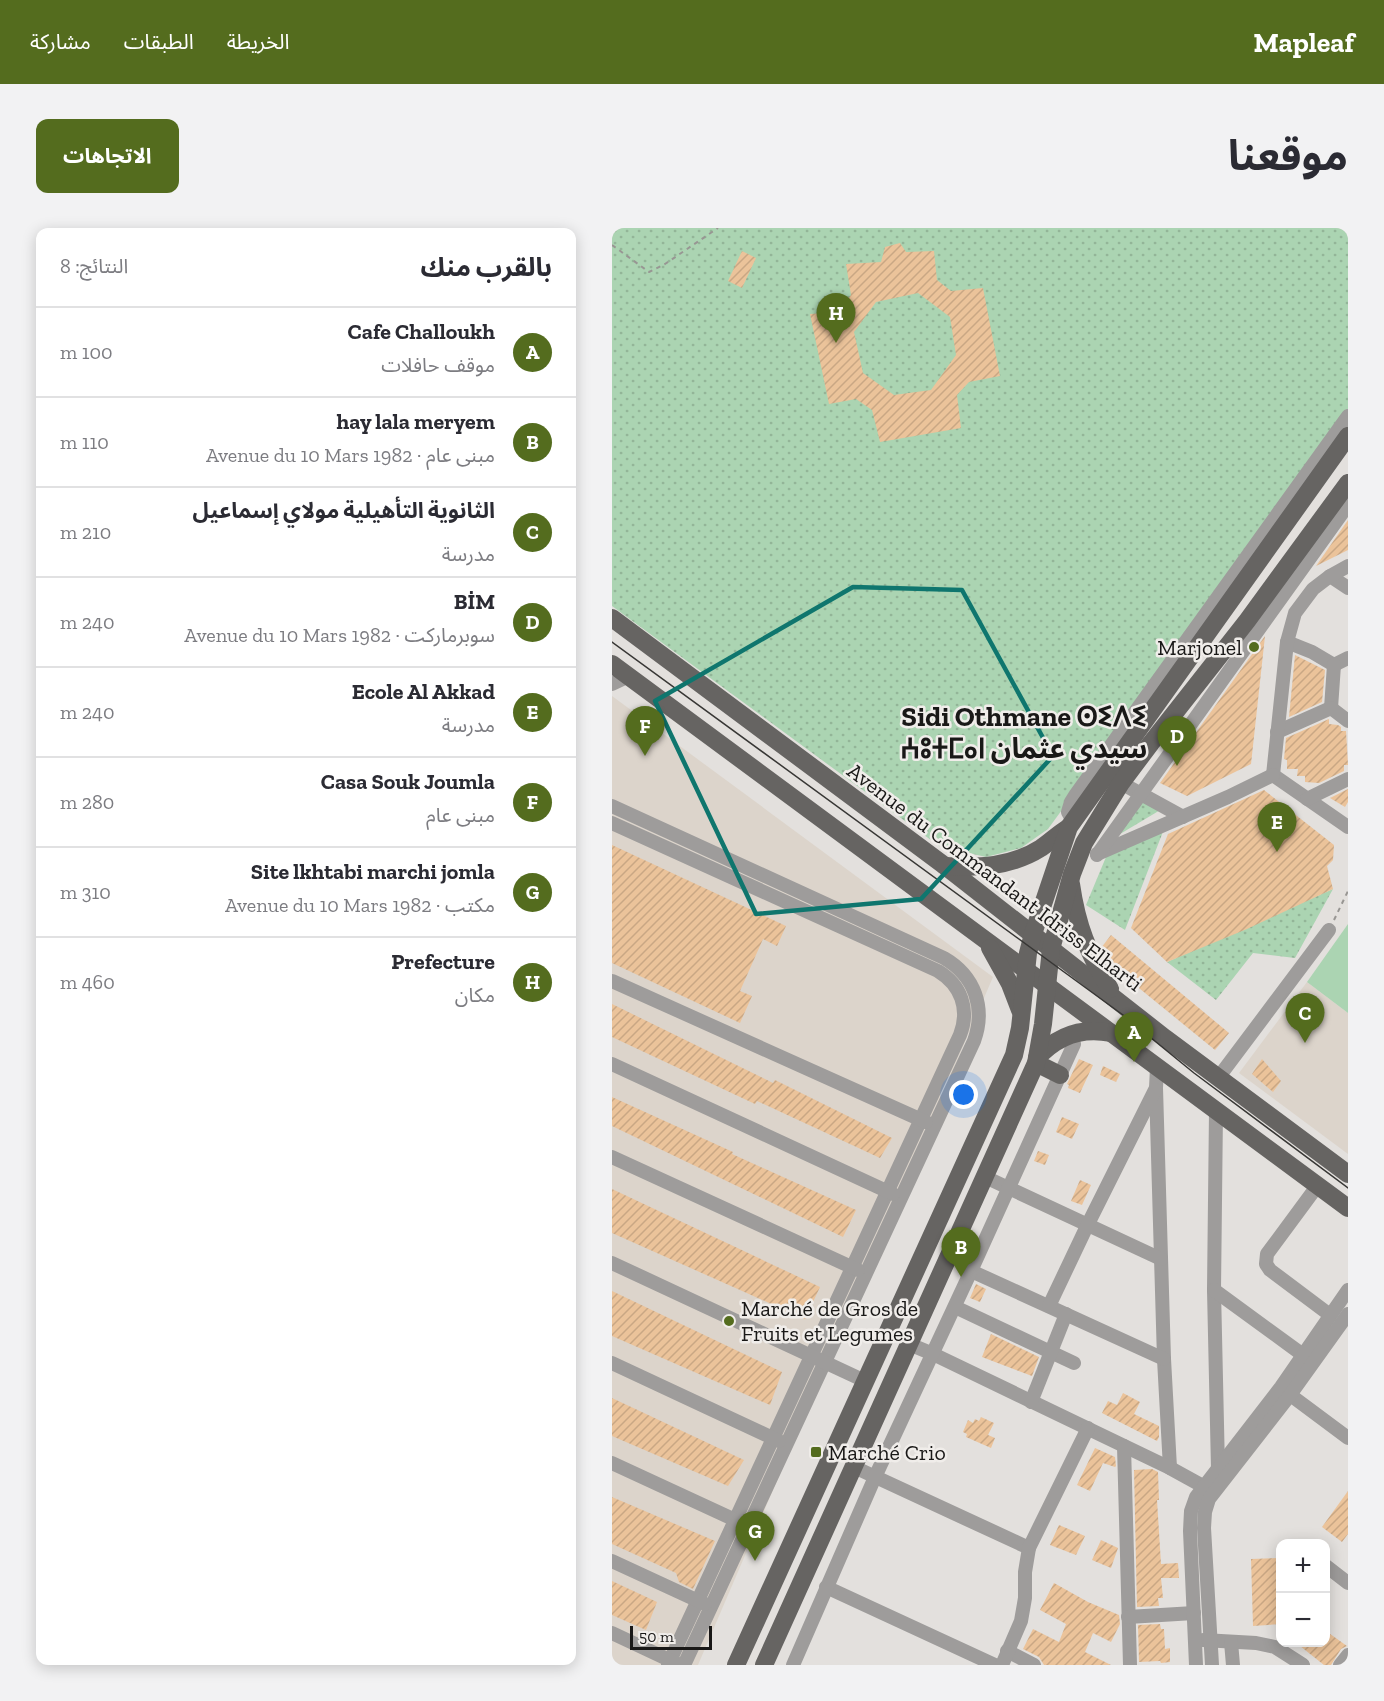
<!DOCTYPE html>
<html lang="ar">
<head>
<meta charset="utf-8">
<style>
	:root { --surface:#fff; --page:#f2f2f3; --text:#2b2b33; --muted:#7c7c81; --line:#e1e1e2; --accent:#546c1e }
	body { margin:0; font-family:"Zilla Slab","Noto Sans Arabic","Noto Sans Tifinagh",serif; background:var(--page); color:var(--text); direction:rtl }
	.controls { position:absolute; right:18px; bottom:18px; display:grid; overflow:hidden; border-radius:12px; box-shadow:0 3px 15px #0003 }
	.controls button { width:54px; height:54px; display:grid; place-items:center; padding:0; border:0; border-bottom:2px solid var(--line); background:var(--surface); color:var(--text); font:30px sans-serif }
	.scale { position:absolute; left:18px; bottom:15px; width:82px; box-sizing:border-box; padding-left:6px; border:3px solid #191817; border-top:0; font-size:16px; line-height:21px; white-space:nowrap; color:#191817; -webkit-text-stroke:4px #f0edea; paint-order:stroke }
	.you { position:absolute; left:352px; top:867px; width:21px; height:21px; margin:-15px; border:4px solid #fff; border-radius:50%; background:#1a73e8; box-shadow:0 0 0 9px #1a73e833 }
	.badge { display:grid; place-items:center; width:39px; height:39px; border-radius:50%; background:var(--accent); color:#fff; font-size:20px; font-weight:700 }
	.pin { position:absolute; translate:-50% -50px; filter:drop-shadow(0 2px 3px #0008) }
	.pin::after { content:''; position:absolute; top:32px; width:21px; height:18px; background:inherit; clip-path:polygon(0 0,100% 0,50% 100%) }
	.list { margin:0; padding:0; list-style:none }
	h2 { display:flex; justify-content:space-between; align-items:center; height:78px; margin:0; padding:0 24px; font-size:26px }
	h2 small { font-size:20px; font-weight:400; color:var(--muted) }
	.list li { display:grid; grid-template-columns:39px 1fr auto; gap:18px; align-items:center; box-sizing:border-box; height:90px; padding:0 24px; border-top:2px solid var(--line) }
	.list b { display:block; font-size:22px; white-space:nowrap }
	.list p { margin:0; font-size:20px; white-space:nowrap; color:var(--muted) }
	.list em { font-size:20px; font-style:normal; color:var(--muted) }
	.map { position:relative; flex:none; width:736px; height:1437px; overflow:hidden; direction:ltr; border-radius:12px }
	header { display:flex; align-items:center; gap:36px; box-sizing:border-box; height:84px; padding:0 30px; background:var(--accent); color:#fff }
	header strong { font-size:28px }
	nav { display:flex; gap:33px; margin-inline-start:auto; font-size:21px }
	.intro { display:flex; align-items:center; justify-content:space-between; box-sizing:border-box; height:144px; padding:0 36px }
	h1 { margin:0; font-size:42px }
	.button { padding:15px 27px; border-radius:12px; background:var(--accent); color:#fff; font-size:21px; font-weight:700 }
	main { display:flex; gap:36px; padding:0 36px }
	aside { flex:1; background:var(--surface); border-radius:12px; box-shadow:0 3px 15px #0003 }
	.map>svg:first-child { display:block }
	.built { fill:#dcd4cb }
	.grass { fill:url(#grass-dots) }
	.garden { fill:#abd4b2 }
	.building { fill:url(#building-hatch); fill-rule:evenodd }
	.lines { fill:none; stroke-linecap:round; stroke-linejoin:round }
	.path { stroke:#989693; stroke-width:2; stroke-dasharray:4.5 4.5; stroke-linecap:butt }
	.minor { stroke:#9e9c9b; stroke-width:14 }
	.major { stroke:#666462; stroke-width:18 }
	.tram { stroke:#383735; stroke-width:1.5 }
	.marked { fill:none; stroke:#0f766e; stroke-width:4.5; stroke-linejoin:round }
	.poi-dot { fill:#546c1e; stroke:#f0edea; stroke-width:2 }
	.labels { text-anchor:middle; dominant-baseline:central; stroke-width:5; stroke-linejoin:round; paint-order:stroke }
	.poi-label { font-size:22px; fill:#191817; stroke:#f0edea; text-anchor:start }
	.street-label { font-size:22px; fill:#191817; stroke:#f0edea }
	.district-label { font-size:28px; font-weight:bold; fill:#191817; stroke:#f0edea }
</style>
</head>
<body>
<header>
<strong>Mapleaf</strong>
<nav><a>الخريطة</a><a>الطبقات</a><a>مشاركة</a></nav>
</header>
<div class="intro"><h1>موقعنا</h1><a class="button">الاتجاهات</a></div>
<main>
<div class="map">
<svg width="736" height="1437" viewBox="0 0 736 1437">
	<defs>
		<pattern id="grass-dots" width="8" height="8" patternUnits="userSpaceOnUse" patternTransform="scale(1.5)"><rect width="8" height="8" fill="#abd4b2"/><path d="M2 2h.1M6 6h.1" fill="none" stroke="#93b598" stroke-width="1.8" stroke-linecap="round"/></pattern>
		<pattern id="building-hatch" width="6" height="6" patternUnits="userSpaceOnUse" patternTransform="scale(1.5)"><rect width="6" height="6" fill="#ebc39a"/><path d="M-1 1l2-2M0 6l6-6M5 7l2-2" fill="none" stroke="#c9a784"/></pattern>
	</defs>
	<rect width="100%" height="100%" fill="#e3e0dd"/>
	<g class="built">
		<path d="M0 468 381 749 86 1437H0Z"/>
		<path d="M695 754 736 785V926L627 845Z"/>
	</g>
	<g class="grass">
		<path d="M0 0H736V191L436 601 409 620 374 629 327 618 0 378Z"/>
		<path d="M527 573 550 581 498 612Z"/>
		<path d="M552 601 513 702 474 677 494 629Z"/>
		<path d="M721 661 683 730 641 725 604 772 555 734Z"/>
	</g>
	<path class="garden" d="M736 696V785L695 754Z"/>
	<g class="building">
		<path d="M288 15 294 24 322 23 325 52 339 63 371 60 388 148 357 154 345 167 349 200 268 214 260 182 244 171 217 176 198 86 225 84 239 67 234 36 269 34 273 19ZM306 65 338 89 344 127 319 162 282 167 251 145 242 104 264 74Z"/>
		<path d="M130 23 144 30 130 60 116 53Z"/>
		<path d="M736 292V322L704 338Z"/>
		<path d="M653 408 639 536 575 568 548 555Z"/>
		<path d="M683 427 713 442 710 474 677 489Z"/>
		<path d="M717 491V496L726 497 729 499V503H734L736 537H732V543L707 555 693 554V548H685L686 541H675V532L672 531 674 510Z"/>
		<path d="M736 561V574L733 579 718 570Z"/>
		<path d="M652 562 722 617 721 632 715 638 721 661 635 701 555 734 519 700 556 606Z"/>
		<path d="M0 617 174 698 165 718 151 711 128 763 140 768 128 795 0 735Z"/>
		<path d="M499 707 617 805 603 822 495 734 489 720Z"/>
		<path d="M0 776 161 855 163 852 280 910 268 930 145 873 143 876 0 809Z"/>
		<path d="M467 831 481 837 468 865 456 860 457 857 455 856Z"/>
		<path d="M650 831 669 853 661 864 640 846Z"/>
		<path d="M491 838 508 846 504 854 488 847Z"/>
		<path d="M0 869 121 924 120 926 244 982 231 1009 0 898Z"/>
		<path d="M450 889 467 896 460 911 444 904Z"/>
		<path d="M426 923 437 927 433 937 422 933Z"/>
		<path d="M468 952 479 957 470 977 459 973Z"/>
		<path d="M0 961 208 1059 193 1091 0 1005Z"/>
		<path d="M364 1056 374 1061 368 1074 358 1070Z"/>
		<path d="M0 1063 170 1144 158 1177 0 1108Z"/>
		<path d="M379 1106 427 1129 420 1148 370 1129Z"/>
		<path d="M511 1165 528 1174 522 1186 547 1198V1209L545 1213 490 1185 496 1173 505 1177Z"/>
		<path d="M0 1170 132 1232 116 1258 0 1208Z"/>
		<path d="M369 1189 382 1195 376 1207 383 1210 379 1220 354 1209 355 1206 351 1204 356 1192 361 1195 363 1191 367 1193Z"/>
		<path d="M483 1220 503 1229 504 1238 503 1239 491 1235 478 1263 465 1257Z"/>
		<path d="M540 1241 546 1244 547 1272H545L549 1336 566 1335 567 1350H549L551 1370H546L547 1378 525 1379 522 1242Z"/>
		<path d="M736 1263V1306L730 1314 710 1299Z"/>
		<path d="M0 1269 103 1313 81 1361 67 1354 64 1345 0 1316Z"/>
		<path d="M447 1297 473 1308 464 1327 438 1317Z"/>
		<path d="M489 1312 506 1320 499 1340 480 1332Z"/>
		<path d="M669 1330V1396L641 1398 639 1331Z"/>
		<path d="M0 1353 45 1374 34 1402 0 1387Z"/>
		<path d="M442 1355 476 1374 507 1387 508 1396 499 1414 481 1405 473 1424 499 1437H432L427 1429 411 1421 421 1401 447 1414 454 1396 428 1382Z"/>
		<path d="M548 1396 549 1401H552L553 1421 558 1420V1434L549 1435 548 1433 527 1434 526 1397Z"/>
		<path d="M714 1403 735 1418 729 1421 719 1437H712L683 1414H714Z"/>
	</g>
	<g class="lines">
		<g class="path">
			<path d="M0 17 37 44 53 36 106 0"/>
			<path d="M722 692 736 663"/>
		</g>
		<g class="minor">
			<path d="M718 348 736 360"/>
			<path d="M675 414 700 424 722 437"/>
			<path d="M722 437 736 430"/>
			<path d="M0 456 17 448"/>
			<path d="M719 480 722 437"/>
			<path d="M665 504 719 480 736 493"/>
			<path d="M661 547 675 414 683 385 701 361 718 348 736 338"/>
			<path d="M661 547 736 599"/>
			<path d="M509 555 571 589"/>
			<path d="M695 571 736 551"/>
			<path d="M0 578 332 730C363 748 374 780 362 813L72 1437"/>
			<path d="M461 593 456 584 459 574 464 566 736 188"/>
			<path d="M0 595 326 743C349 757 358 781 348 807L56 1437"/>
			<path d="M485 626 616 569 661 547"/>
			<path d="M485 627 736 277"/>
			<path d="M0 753 314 894"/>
			<path d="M0 836 281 966"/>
			<path d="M545 839 544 860 552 1131 558 1240"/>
			<path d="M606 850 717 702"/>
			<path d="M604 883 602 1062 606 1241"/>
			<path d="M0 929 246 1042"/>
			<path d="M373 949 549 1031"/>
			<path d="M706 957 655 1026 654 1036 658 1042 718 1087"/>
			<path d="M0 1035 253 1153"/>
			<path d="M359 1043 552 1131"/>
			<path d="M602 1062 691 1127"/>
			<path d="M437 1078 475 998 543 862"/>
			<path d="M343 1079 462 1135"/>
			<path d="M297 1116 321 1126 558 1240 598 1262"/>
			<path d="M0 1135 167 1213"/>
			<path d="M673 1163 736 1210"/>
			<path d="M419 1174 454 1086"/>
			<path d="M512 1218 518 1437"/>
			<path d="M0 1235 132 1296"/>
			<path d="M242 1239 417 1320"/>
			<path d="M0 1333 93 1376"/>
			<path d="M714 1338 736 1355"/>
			<path d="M214 1359 383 1437"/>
			<path d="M516 1389 582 1385"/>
			<path d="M0 1405 66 1436"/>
			<path d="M591 1412 644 1415 663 1419 691 1437"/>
			<path d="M619 1414 621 1437"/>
			<path d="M395 1423 422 1437"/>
			<path d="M181 1437 263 1249 359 1043 462 816"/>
			<path d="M390 1437 409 1393 413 1370V1344L417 1320 476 1200"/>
			<path d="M584 1437 578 1303 579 1283 584 1269 669 1159 736 1062"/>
			<path d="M600 1437 592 1300 593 1284 597 1271 678 1167 736 1086"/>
			<path d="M728 1437 736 1427"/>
		</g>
		<g class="major">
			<path d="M0 390 333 638 553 810 736 946"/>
			<path d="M0 436 736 980"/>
			<path d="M333 638C367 640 399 639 429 620 438 614 446 606 456 600"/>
			<path d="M459 656C465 698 476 725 498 761"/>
			<path d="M378 720 398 756 408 782"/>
			<path d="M425 830C445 808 470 799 499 805"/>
			<path d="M424 835 448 847"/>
			<path d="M124 1437 402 827 408 800 416 725 421 706 457 599 736 208"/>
			<path d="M152 1437 424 835 431 796 439 721 460 646 472 615 509 555 539 515 635 393 736 255"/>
		</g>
		<path class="tram" d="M0 414 511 787 582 845 736 960"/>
	</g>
	<path class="marked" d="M241 359 350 362 441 528 309 671 144 686 43 473Z"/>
	<g class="poi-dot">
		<circle cx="642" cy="419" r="6"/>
		<circle cx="117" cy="1093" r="6"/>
		<rect x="198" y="1218" width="12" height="12" rx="3"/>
	</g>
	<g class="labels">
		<g class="poi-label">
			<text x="630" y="419" text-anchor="end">Marjonel</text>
			<text x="129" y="1080">Marché de Gros de<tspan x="129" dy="25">Fruits et Legumes</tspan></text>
			<text x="216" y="1224">Marché Crio</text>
		</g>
		<g class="street-label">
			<text transform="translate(383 649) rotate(37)">Avenue du Commandant Idriss Elharti</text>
		</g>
		<g class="district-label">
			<text x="412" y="488">Sidi Othmane ⵙⵉⴷⵉ<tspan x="412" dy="32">ⵄⵓⵜⵎⴰⵏ سيدي عثمان</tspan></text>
		</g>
	</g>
</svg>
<div class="controls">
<button>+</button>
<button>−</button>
</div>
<div class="scale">50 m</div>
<div class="you"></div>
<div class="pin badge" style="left:522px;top:834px">A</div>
<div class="pin badge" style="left:349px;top:1049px">B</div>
<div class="pin badge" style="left:693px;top:815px">C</div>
<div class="pin badge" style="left:565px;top:538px">D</div>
<div class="pin badge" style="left:665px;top:624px">E</div>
<div class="pin badge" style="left:33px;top:528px">F</div>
<div class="pin badge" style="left:143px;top:1333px">G</div>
<div class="pin badge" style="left:224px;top:115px">H</div>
</div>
<aside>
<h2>بالقرب منك<small>النتائج: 8</small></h2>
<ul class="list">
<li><span class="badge">A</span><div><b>Cafe Challoukh</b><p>موقف حافلات</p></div><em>100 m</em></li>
<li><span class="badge">B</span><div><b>hay lala meryem</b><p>مبنى عام · Avenue du 10 Mars 1982</p></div><em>110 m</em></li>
<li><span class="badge">C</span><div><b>الثانوية التأهيلية مولاي إسماعيل</b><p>مدرسة</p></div><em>210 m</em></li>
<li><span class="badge">D</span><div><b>BİM</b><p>سوبرماركت · Avenue du 10 Mars 1982</p></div><em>240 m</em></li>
<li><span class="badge">E</span><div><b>Ecole Al Akkad</b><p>مدرسة</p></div><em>240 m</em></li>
<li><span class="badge">F</span><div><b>Casa Souk Joumla</b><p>مبنى عام</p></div><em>280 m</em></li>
<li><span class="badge">G</span><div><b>Site lkhtabi marchi jomla</b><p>مكتب · Avenue du 10 Mars 1982</p></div><em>310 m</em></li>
<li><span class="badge">H</span><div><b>Prefecture</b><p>مكان</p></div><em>460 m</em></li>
</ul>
</aside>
</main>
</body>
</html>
